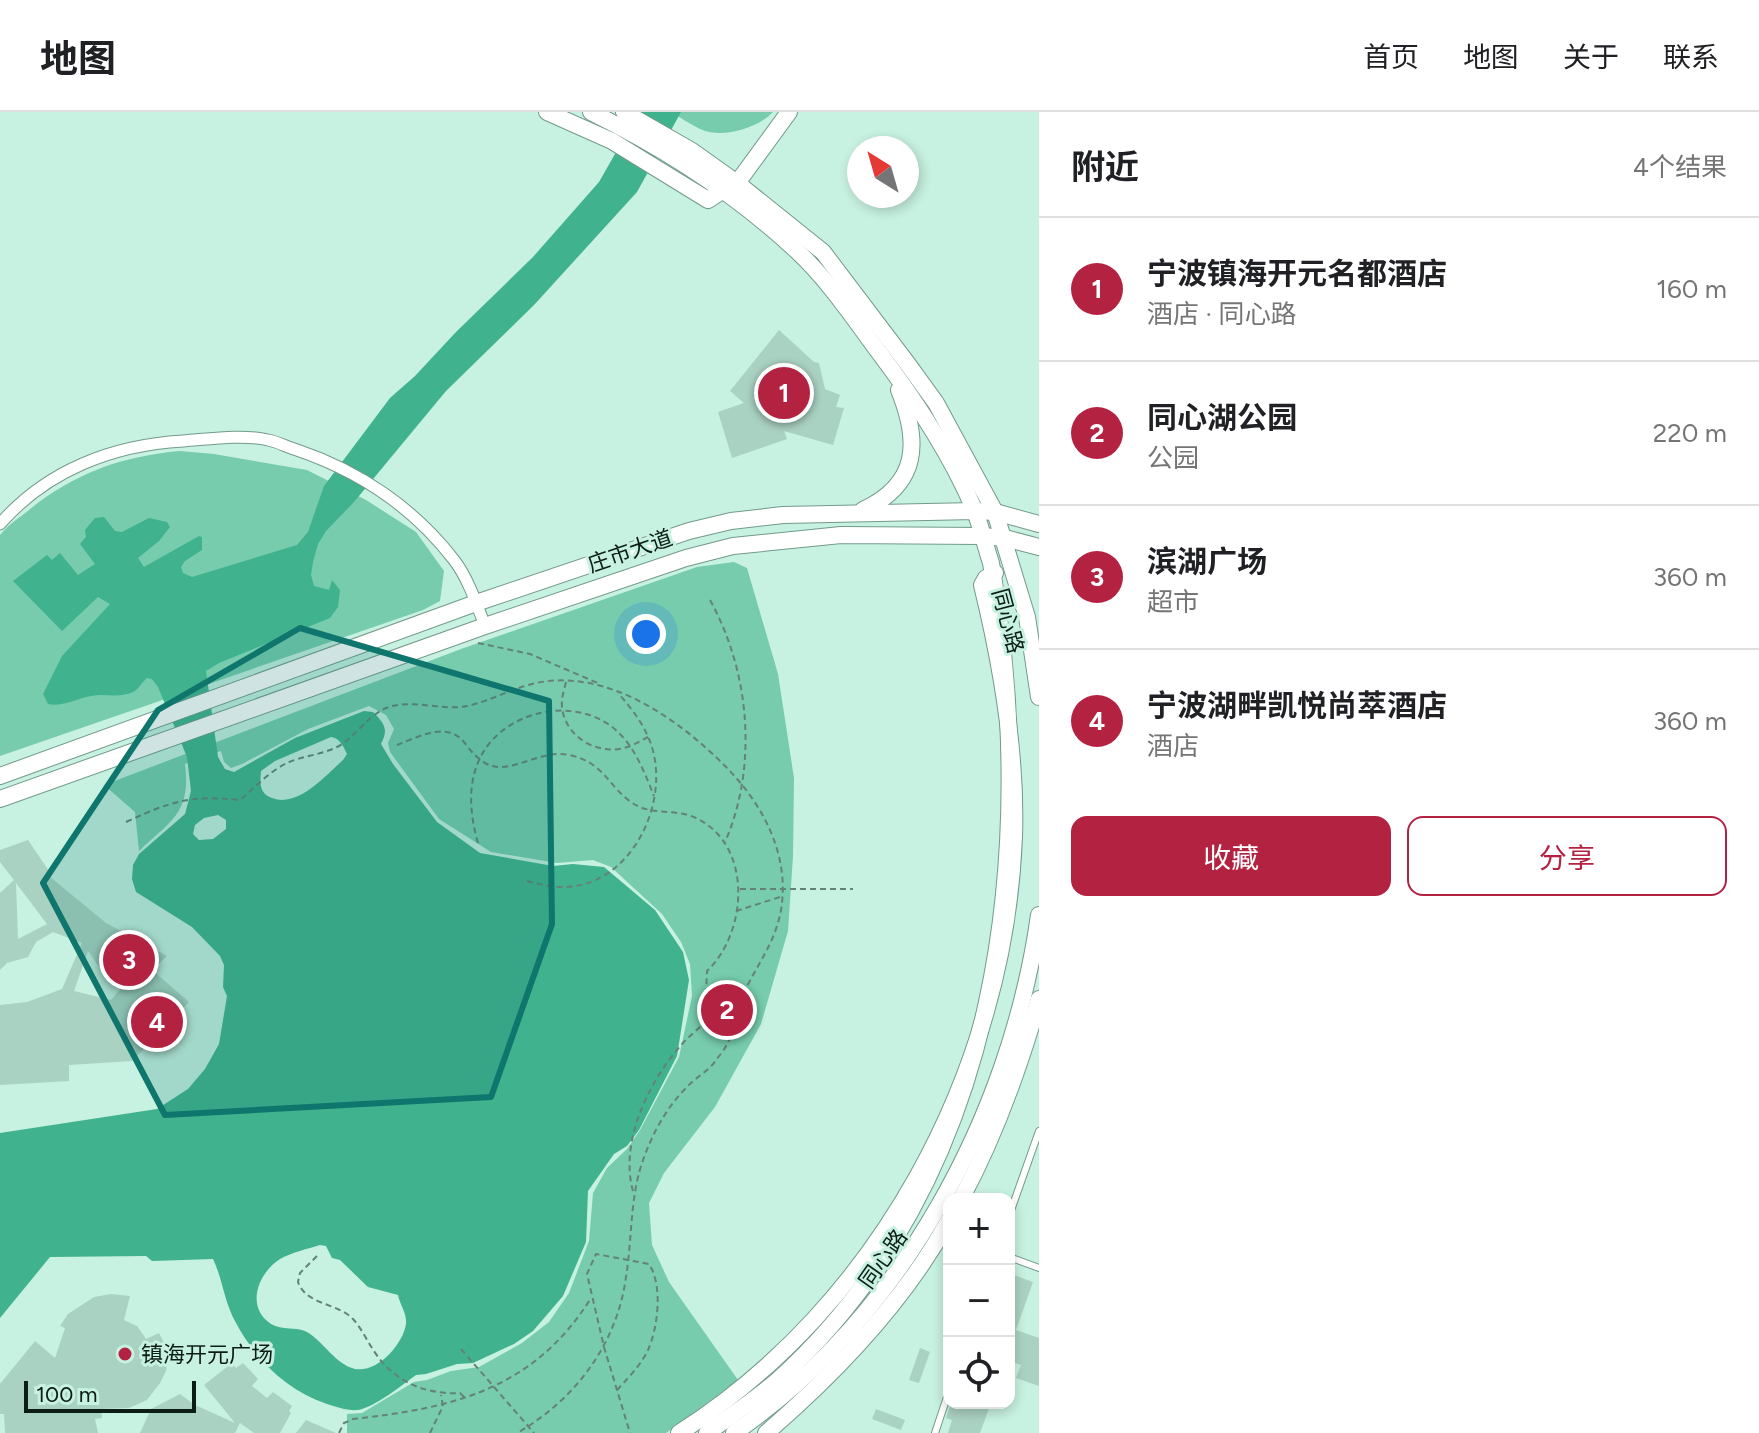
<!DOCTYPE html>
<html lang="zh">
<head>
<meta charset="utf-8">
<style>
	:root { --surface:#fff; --page:#f6f6f6; --text:#202124; --muted:#757577; --line:#e0e0e0; --accent:#b42242 }
	body { margin:0; font-family:Figtree,"Noto Sans SC",sans-serif; background:var(--page); color:var(--text) }
	.controls { position:absolute; right:24px; bottom:24px; display:grid; overflow:hidden; border-radius:16px; box-shadow:0 4px 12px #0003 }
	.controls button { width:72px; height:72px; display:grid; place-items:center; padding:0; border:0; border-bottom:2px solid var(--line); background:var(--surface); color:var(--text); font:40px sans-serif }
	.compass { position:absolute; left:847px; top:24px; width:72px; height:72px; border-radius:50%; background:var(--surface); box-shadow:0 4px 12px #0003; rotate:323deg }
	.scale { position:absolute; left:24px; bottom:20px; width:172px; box-sizing:border-box; padding-left:8px; border:4px solid #0c1c16; border-top:0; font-size:22px; line-height:28px; white-space:nowrap; color:#0c1c16; -webkit-text-stroke:6px #c7f1e0; paint-order:stroke }
	.you { position:absolute; left:646px; top:522px; width:28px; height:28px; margin:-20px; border:6px solid #fff; border-radius:50%; background:#1a73e8; box-shadow:0 0 0 12px #1a73e833 }
	.badge { display:grid; place-items:center; width:52px; height:52px; border-radius:50%; background:var(--accent); color:#fff; font-size:26px; font-weight:700 }
	.pin { position:absolute; translate:-50% -50%; border:4px solid #fff; box-shadow:0 2px 8px #0006 }
	.list { margin:0; padding:0; list-style:none }
	h2 { display:flex; justify-content:space-between; align-items:center; height:104px; margin:0; padding:0 32px; font-size:34px }
	h2 small { font-size:26px; font-weight:400; color:var(--muted) }
	.list li { display:grid; grid-template-columns:52px 1fr auto; gap:24px; align-items:center; box-sizing:border-box; height:144px; padding:0 32px; border-top:2px solid var(--line) }
	.list b { display:block; font-size:30px; white-space:nowrap }
	.list p { margin:0; font-size:26px; white-space:nowrap; color:var(--muted) }
	.list em { font-size:26px; font-style:normal; color:var(--muted) }
	.actions { display:flex; gap:16px; padding:24px 32px }
	.actions a { flex:1; padding:18px 0; border:2px solid var(--accent); border-radius:16px; text-align:center; font-size:28px; color:var(--accent) }
	.actions .main { background:var(--accent); color:#fff }
	.icon { flex:none; width:44px; height:44px; fill:none; stroke:currentColor; stroke-width:2; stroke-linecap:round; stroke-linejoin:round }
	.map { position:relative; flex:none; width:1039px; height:1321px; overflow:hidden }
	header { display:flex; align-items:center; gap:48px; box-sizing:border-box; height:112px; padding:0 40px; background:var(--surface); border-bottom:2px solid var(--line) }
	header strong { font-size:38px }
	nav { display:flex; gap:44px; margin-inline-start:auto; font-size:28px }
	main { display:flex }
	aside { flex:1; background:var(--surface) }
	.map>svg:first-child { display:block }
	.green { fill:#76ccad }
	.water { fill:#40b28e; fill-rule:evenodd }
	.building { fill:#aad2c2; fill-rule:evenodd }
	.lines { fill:none; stroke-linecap:round; stroke-linejoin:round }
	.lane-casing { stroke:#739a8b; stroke-width:8 }
	.street-casing { stroke:#739a8b; stroke-width:13 }
	.secondary-casing { stroke:#739a8b; stroke-width:18 }
	.path { stroke:#658276; stroke-width:2; stroke-dasharray:6 4; stroke-linecap:butt }
	.lane { stroke:#fff; stroke-width:6 }
	.street { stroke:#fff; stroke-width:11 }
	.secondary { stroke:#fff; stroke-width:16 }
	.marked { fill:#0f766e; fill-opacity:0.2; stroke:#0f766e; stroke-width:6; stroke-linejoin:round }
	.poi-dot { fill:#b42242; stroke:#c7f1e0; stroke-width:3 }
	.labels { text-anchor:middle; dominant-baseline:central; stroke-width:6; stroke-linejoin:round; paint-order:stroke }
	.street-label { font-size:22px; fill:#0c1c16; stroke:#c7f1e0 }
	.poi-label { font-size:22px; fill:#0c1c16; stroke:#c7f1e0; text-anchor:start }
</style>
</head>
<body>
<header>
<strong>地图</strong>
<nav><a>首页</a><a>地图</a><a>关于</a><a>联系</a></nav>
</header>
<main>
<div class="map">
<svg width="1039" height="1321" viewBox="0 0 1039 1321">
	<rect width="100%" height="100%" fill="#c7f1e0"/>
	<g class="green">
		<path d="M671 0H773C757 17 721 27 700 17 690 12 681 6 671 0Z"/>
		<path d="M180 339 214 342 307 358 366 388 416 420 444 459 440 489 423 498 0 644V423C8 413 19 406 29 398 74 361 123 344 180 339Z"/>
		<path d="M734 450 747 456 778 562 794 666 793 744 788 819 761 912 715 995 664 1061 649 1091 652 1133 669 1170 738 1268 666 1321H347V1302L362 1301 414 1270 427 1268 451 1259 479 1255 522 1231 549 1210 569 1181 589 1129 593 1081 607 1056 627 1037 640 1018 679 945 692 884 690 852 681 830 662 802 611 755 593 748 557 751 491 740 439 707 390 640 388 631 394 617 386 603 369 594 308 617 242 652 231 656 224 650 221 639 185 652C191 701 172 708 139 739L135 700 104 673 461 537 697 455Z"/>
	</g>
	<path class="water" d="M639 0H681L637 80 534 193 446 279 354 390 326 419 318 432 313 450 311 463 314 474 329 478 332 468 340 478 338 495 330 506 219 551 206 559 218 645 225 657 234 660 295 626 364 599 373 600C384 611 389 617 381 632L393 652 437 710 480 741 553 754 573 752 604 755 655 798 683 840 689 868 677 944 639 1018 627 1034 614 1042 588 1079 586 1130 563 1184 533 1219 514 1232 473 1251 457 1252 426 1262 416 1263C402 1273 375 1295 358 1298 348 1299 336 1295 327 1292 286 1278 256 1248 236 1211 224 1190 223 1168 213 1147L152 1149 146 1144 50 1145 0 1206V1021L157 997 188 977 205 957 219 932 227 884 223 875 224 853 220 844 192 815 136 780 132 767 133 753 139 742 185 702 191 679 187 645 158 575 152 567 147 566C141 571 139 577 133 580 122 585 112 583 100 583 82 583 64 596 48 592L43 582 62 544 110 492 98 485 62 519 13 469 47 443 52 448 60 441 78 463 95 452 80 432 86 425 85 418 95 406 104 405 115 419 122 420 149 406 167 410 170 415 159 429 138 446 144 455 199 424 202 425V438L185 449 181 455 183 461 192 465 297 433 308 420 324 374 390 286 415 264 456 220 533 145 599 70ZM331 625C340 626 343 634 347 642L343 648C325 664 298 696 272 686 259 681 260 671 261 659L275 649ZM218 703 226 708V717L213 727 199 728 193 722 195 713 204 706ZM320 1133 326 1134 332 1146 340 1148 368 1175 398 1183C400 1193 407 1201 406 1212 403 1232 378 1261 355 1257 335 1252 324 1230 307 1220 296 1214 282 1219 271 1212 245 1195 258 1161 280 1147 293 1140 307 1137 320 1133Z"/>
	<g class="building">
		<path d="M779 218 814 250 819 251 825 277 840 283 836 295 844 296 833 333 784 319 787 327 732 346 718 300 744 291 730 279Z"/>
		<path d="M28 728 51 762 49 764 106 811 167 844 152 858 189 890 132 949 69 953V969L0 973V893L27 890 62 877 82 831 53 820 36 830 28 845 7 851 0 858V781L14 768 0 750V738ZM16 771 47 812 18 827ZM88 839 105 863 124 873 111 888 74 879Z"/>
		<path d="M1009 1161 1033 1170 1016 1218 1039 1226V1274L1016 1266 1021 1253 1009 1249Z"/>
		<path d="M111 1182 130 1184 124 1208 137 1214 146 1227 159 1221 164 1231 165 1243H169L166 1259 160 1271 147 1288 129 1296 101 1297 102 1306 95 1307 98 1321H5L4 1302H0V1272L35 1229 55 1246 65 1216 60 1214 68 1202 94 1185Z"/>
		<path d="M920 1236 930 1240 919 1271 909 1268Z"/>
		<path d="M232 1251 236 1256 243 1251 258 1267 252 1274 267 1286 273 1280 292 1294 289 1299 291 1301 280 1321H254L240 1311 235 1321H140L151 1297 180 1282 195 1293 235 1311 204 1273Z"/>
		<path d="M951 1291H991L980 1321H948L952 1308 946 1306Z"/>
		<path d="M876 1297 905 1308 901 1318 872 1307Z"/>
		<path d="M306 1308 336 1321H296Z"/>
	</g>
	<g class="lines">
		<g class="lane-casing">
			<g id="lane">
				<path d="M1009 1104 1039 1019"/>
				<path d="M1009 1145 1039 1156"/>
				<path d="M935 1321 949 1279"/>
			</g>
		</g>
		<g class="street-casing">
			<path id="street" d="M0 412C47 358 113 333 183 329 210 327 242 322 268 328 278 330 287 335 297 338 359 359 414 396 454 448 468 466 477 493 485 514"/>
		</g>
		<g class="secondary-casing">
			<g id="secondary">
				<path d="M547 0 612 29 708 88 723 78"/>
				<path d="M591 0C666 37 736 82 797 139 828 168 853 205 878 239 915 288 950 340 974 397 981 414 985 433 991 451 1039 738 1003 1064 778 1268 756 1287 731 1304 707 1321"/>
				<path d="M624 0 692 39 737 71 823 140 907 251 936 291 995 400 1027 505 1039 585"/>
				<path d="M732 78 789 0"/>
				<path d="M863 398C919 372 920 330 899 278"/>
				<path d="M0 664 476 491 689 419 731 409 783 403 975 399 995 400 1039 412"/>
				<path d="M0 687 485 514 686 446 733 434 841 423 982 424 1005 426 1039 435"/>
				<path d="M961 1087C995 1024 1019 957 1039 887"/>
				<path d="M679 1321C878 1194 1005 961 1014 725 1017 641 1002 555 982 473L986 466 995 461"/>
				<path d="M734 1321C902 1205 1011 1003 1039 803"/>
				<path d="M766 1321C837 1260 904 1190 949 1108"/>
			</g>
		</g>
		<g class="path">
			<path d="M710 488C750 560 758 655 725 730"/>
			<path d="M478 531 530 542 600 572"/>
			<path d="M566 570C564 578 561 587 562 595 565 625 597 643 624 636 633 634 640 629 648 625"/>
			<path d="M397 633C416 626 442 611 460 626 465 630 468 636 472 640 477 645 484 652 492 654 515 660 542 637 569 643 604 650 608 674 631 690 649 704 675 696 696 706 753 733 748 820 707 859L705 901 707 910"/>
			<path d="M126 710C172 689 189 683 240 688 254 676 270 659 287 651 302 644 321 643 337 635 355 626 369 601 389 595 413 587 442 599 467 594 491 589 512 576 536 571 608 556 680 608 727 656 764 694 790 744 781 798 775 831 757 853 743 882 736 896 736 912 730 926 727 934 721 942 716 948 709 959 696 965 687 975 665 997 651 1024 641 1054 630 1090 632 1128 626 1165 617 1232 575 1288 517 1321"/>
			<path d="M478 731C470 703 467 673 480 646 504 597 578 582 618 620 636 637 645 662 654 684"/>
			<path d="M527 769C539 772 551 775 563 775 629 775 668 696 653 639 647 616 633 598 618 581"/>
			<path d="M740 777H853"/>
			<path d="M736 799 780 785"/>
			<path d="M633 1079C619 1029 650 967 683 931 700 913 722 898 741 884"/>
			<path d="M317 1144 300 1161 298 1170C306 1193 338 1191 353 1207 362 1217 367 1229 374 1239 393 1269 425 1283 460 1281L465 1286"/>
			<path d="M461 1237 534 1321"/>
			<path d="M617 1278C628 1266 641 1253 648 1238 658 1216 663 1173 649 1152L596 1142 587 1162 604 1235 630 1321"/>
			<path d="M339 1321 344 1311 353 1307C454 1296 534 1277 591 1186"/>
			<path d="M430 1321 443 1294 441 1283"/>
		</g>
		<use href="#lane" class="lane"/>
		<use href="#street" class="street"/>
		<use href="#secondary" class="secondary"/>
	</g>
	<path class="marked" d="M300 516 549 589 552 812 491 985 165 1003 43 771 158 598Z"/>
	<circle class="poi-dot" cx="125" cy="1242" r="8"/>
	<g class="labels">
		<g class="street-label">
			<text transform="translate(630 439) rotate(-19)">庄市大道</text>
			<text transform="translate(1008 509) rotate(75)">同心路</text>
			<text transform="translate(883 1147) rotate(-55)">同心路</text>
		</g>
		<g class="poi-label">
			<text x="141" y="1242">镇海开元广场</text>
		</g>
	</g>
</svg>
<div class="controls">
<button>+</button>
<button>−</button>
<button><svg class="icon" aria-label="locate" viewBox="0 0 24 24"><circle cx="12" cy="12" r="6"/><path d="M12 2v4M12 18v4M2 12h4M18 12h4"/></svg></button>
</div>
<svg class="compass" viewBox="-18 -18 36 36"><path d="M0-13l5 13h-10z" fill="#e53935"/><path d="M0 13l5-13h-10z" fill="#757577"/></svg>
<div class="scale">100 m</div>
<div class="you"></div>
<div class="pin badge" style="left:784px;top:281px">1</div>
<div class="pin badge" style="left:727px;top:898px">2</div>
<div class="pin badge" style="left:129px;top:848px">3</div>
<div class="pin badge" style="left:157px;top:910px">4</div>
</div>
<aside>
<h2>附近<small>4个结果</small></h2>
<ul class="list">
<li><span class="badge">1</span><div><b>宁波镇海开元名都酒店</b><p>酒店 · 同心路</p></div><em>160 m</em></li>
<li><span class="badge">2</span><div><b>同心湖公园</b><p>公园</p></div><em>220 m</em></li>
<li><span class="badge">3</span><div><b>滨湖广场</b><p>超市</p></div><em>360 m</em></li>
<li><span class="badge">4</span><div><b>宁波湖畔凯悦尚萃酒店</b><p>酒店</p></div><em>360 m</em></li>
</ul>
<div class="actions"><a class="main">收藏</a><a>分享</a></div>
</aside>
</main>
</body>
</html>
